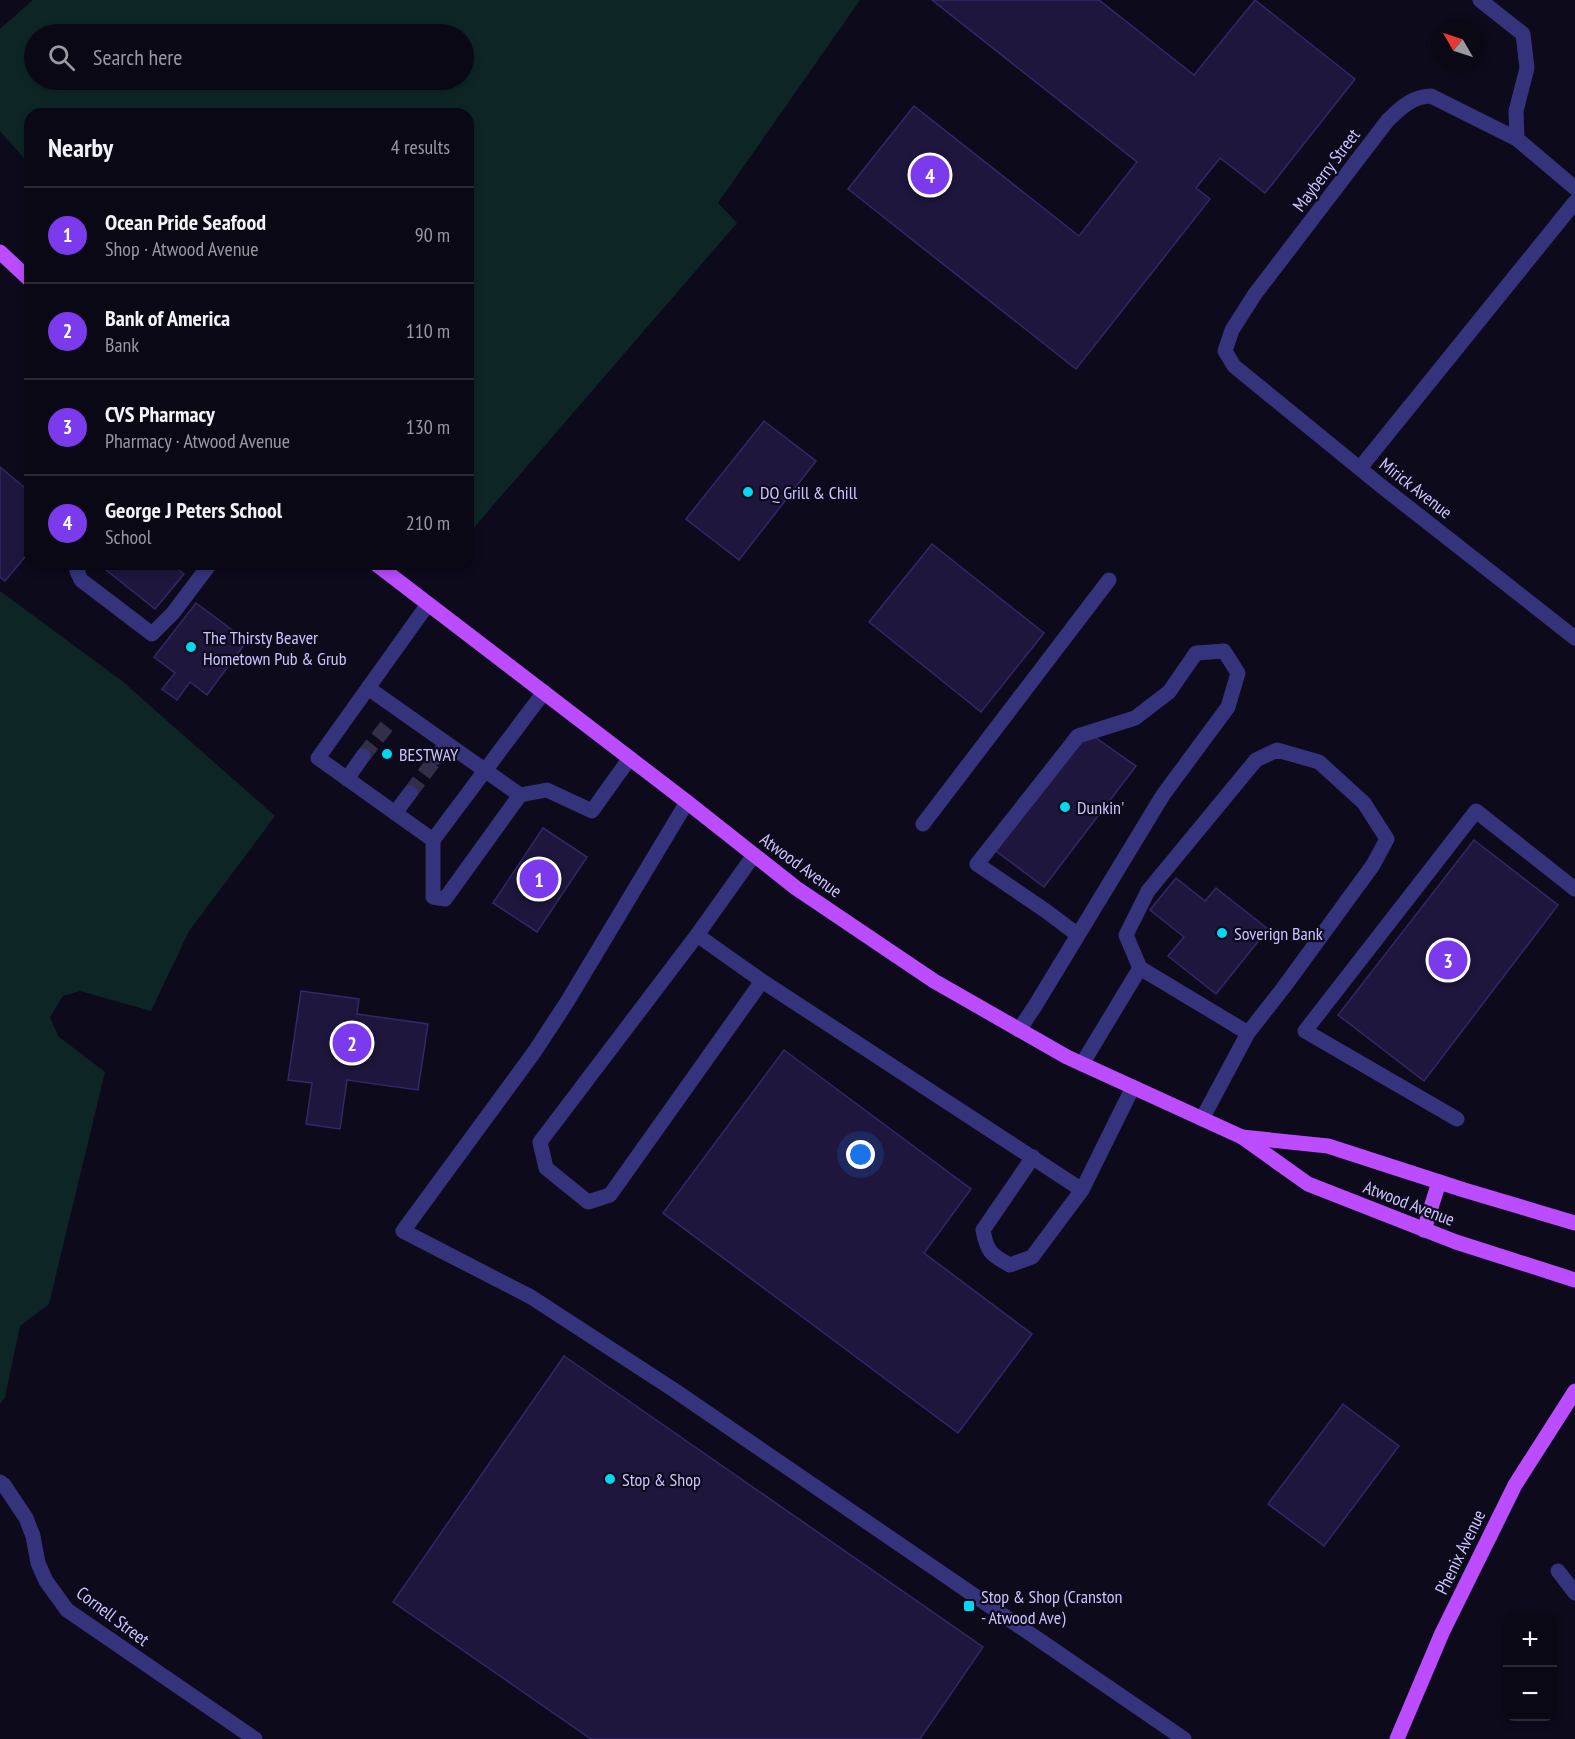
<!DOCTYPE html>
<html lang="en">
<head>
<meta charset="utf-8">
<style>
	:root { --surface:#0a0815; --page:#13111e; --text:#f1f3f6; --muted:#999aa0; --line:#2a2934; --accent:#7c3aed }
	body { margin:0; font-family:"PT Sans Narrow",sans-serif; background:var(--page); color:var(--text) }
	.controls { position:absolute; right:18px; bottom:18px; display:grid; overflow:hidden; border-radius:12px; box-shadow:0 3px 9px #0003 }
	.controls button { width:54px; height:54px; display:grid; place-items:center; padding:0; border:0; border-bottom:2px solid var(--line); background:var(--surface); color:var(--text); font:30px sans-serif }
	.compass { position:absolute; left:1431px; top:18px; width:54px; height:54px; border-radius:50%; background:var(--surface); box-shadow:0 3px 9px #0003; rotate:309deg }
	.you { position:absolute; left:861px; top:1155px; width:21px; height:21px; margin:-15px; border:4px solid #fff; border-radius:50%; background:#1a73e8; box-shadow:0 0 0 9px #1a73e833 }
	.badge { display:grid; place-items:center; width:39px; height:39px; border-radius:50%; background:var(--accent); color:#fff; font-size:20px; font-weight:700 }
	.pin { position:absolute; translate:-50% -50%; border:3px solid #fff; box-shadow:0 2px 6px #0006 }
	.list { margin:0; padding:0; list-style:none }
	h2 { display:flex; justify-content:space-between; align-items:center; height:78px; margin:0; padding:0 24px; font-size:26px }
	h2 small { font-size:20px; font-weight:400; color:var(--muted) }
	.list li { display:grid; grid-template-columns:39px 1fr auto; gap:18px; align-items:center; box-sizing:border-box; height:96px; padding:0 24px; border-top:2px solid var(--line) }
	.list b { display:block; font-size:22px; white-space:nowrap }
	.list p { margin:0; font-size:20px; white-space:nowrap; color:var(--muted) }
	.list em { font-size:20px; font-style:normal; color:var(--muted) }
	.icon { flex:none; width:33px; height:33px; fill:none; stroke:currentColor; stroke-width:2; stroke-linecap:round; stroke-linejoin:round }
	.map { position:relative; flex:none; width:1575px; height:1739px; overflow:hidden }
	.search { position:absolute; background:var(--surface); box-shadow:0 3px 9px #0003; left:24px; top:24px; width:450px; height:66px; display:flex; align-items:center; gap:15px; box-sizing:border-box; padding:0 21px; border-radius:33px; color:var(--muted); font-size:22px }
	.panel { position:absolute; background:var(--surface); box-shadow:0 3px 9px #0003; left:24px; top:108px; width:450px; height:462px; border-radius:18px }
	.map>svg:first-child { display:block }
	.green { fill:#0d2625; fill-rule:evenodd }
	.building { fill:#1e163d; stroke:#34276a; stroke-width:1.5 }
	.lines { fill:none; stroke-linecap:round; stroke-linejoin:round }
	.minor-tunnel { stroke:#332f49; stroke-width:15; stroke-dasharray:15 8; stroke-linecap:butt }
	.minor { stroke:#36337d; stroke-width:15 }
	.major { stroke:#bb4cff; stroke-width:15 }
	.poi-dot { fill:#00d9f0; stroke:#0d0a1c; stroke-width:2 }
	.labels { text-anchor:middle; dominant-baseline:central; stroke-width:4.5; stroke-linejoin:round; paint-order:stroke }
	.street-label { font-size:18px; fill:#cbc5ff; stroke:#0d0a1c }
	.poi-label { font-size:18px; fill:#cbc5ff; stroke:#0d0a1c; text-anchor:start }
</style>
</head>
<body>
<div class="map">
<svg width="1575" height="1739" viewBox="0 0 1575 1739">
	<rect width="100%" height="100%" fill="#0d0a1c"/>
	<g class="green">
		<path d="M33 0H860L718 203 737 223 471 531 468 528V114H30V165L0 131V29ZM34 34H464V80H34Z"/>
		<path d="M0 591 122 681 275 816 189 931 151 1011 80 991 63 996 50 1017 58 1036 105 1072 49 1304 20 1326 5 1397 0 1404Z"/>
	</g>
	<g class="building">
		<path d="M932 0H1099L1194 75 1255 0 1355 79 1265 193 1220 158 1196 188 1210 199 1076 369 848 189 914 106 1079 236 1137 162Z"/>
		<path d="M764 421 816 461 739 560 686 519Z"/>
		<path d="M0 467 30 492V551L5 581 0 577Z"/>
		<path d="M932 544 1044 633 981 712 869 622Z"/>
		<path d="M103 564H171L184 574 155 609 101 566Z"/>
		<path d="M196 603 247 641 207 695 190 682 177 700 162 689 175 673 154 657Z"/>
		<path d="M1086 731 1136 766 1044 887 992 848Z"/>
		<path d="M543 828 587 857 537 932 493 903Z"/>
		<path d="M1474 840 1558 905 1424 1081 1338 1015Z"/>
		<path d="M1176 878 1205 901 1216 888 1268 929 1216 994 1168 956 1184 937 1150 910Z"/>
		<path d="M301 991 359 999 357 1014 428 1024 418 1090 347 1080 340 1129 306 1124 312 1083 288 1080Z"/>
		<path d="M784 1050 971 1189 924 1253 1032 1334 958 1433 663 1213Z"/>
		<path d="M564 1356 983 1647 920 1739H591L393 1602Z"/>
		<path d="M1343 1404 1399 1446 1324 1546 1268 1504Z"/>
	</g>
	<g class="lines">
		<g class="minor-tunnel">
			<path d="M363 756 390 722"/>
			<path d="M410 793 437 757"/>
		</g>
		<g class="minor">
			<path d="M1480 0 1523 34 1527 68 1516 111 1517 139 1575 188"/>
			<path d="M1517 139 1431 96C1411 97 1402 107 1388 120L1255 294 1232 330 1225 351 1234 366 1380 485 1575 638"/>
			<path d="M1360 468 1575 202"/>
			<path d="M81 564 77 571 81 580 152 634 173 613 210 564"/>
			<path d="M428 604 318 758 433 840 544 692"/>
			<path d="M368 688 520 795 547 790 592 811 630 758"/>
			<path d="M437 757 446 744"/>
			<path d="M347 779 363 756"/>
			<path d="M687 802 567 1002 535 1051 403 1231 531 1297 674 1390 1184 1739"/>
			<path d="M395 813 410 793"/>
			<path d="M923 824 1109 580"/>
			<path d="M433 840V897L445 899 520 795"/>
			<path d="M697 935 754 855"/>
			<path d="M762 981 610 1195 588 1202 546 1168 540 1142 697 935 762 981 1082 1190 1133 1087"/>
			<path d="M1019 1030 1035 1006 1163 795 1228 707 1238 673 1224 651 1196 653 1169 692 1135 718 1078 736 977 864 1046 911 1078 935"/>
			<path d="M1082 1064 1140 968"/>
			<path d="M1202 1119 1248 1033 1284 987 1373 865 1387 839 1364 803 1319 762 1277 750 1256 760 1148 891 1126 935 1140 968 1248 1033"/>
			<path d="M1457 1119 1305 1031 1476 811 1575 889"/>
			<path d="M1033 1157 983 1230C987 1252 991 1255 1010 1265L1032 1257 1082 1190"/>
			<path d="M0 1482 4 1485 26 1518 33 1536 38 1563 46 1581 67 1610 255 1739"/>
			<path d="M1558 1571 1575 1593"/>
		</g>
		<g class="major">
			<path d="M0 252 30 280"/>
			<path d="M376 564 687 802 796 888 934 981 1067 1057 1242 1137 1308 1184 1456 1242 1575 1280"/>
			<path d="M1242 1137 1328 1146 1464 1190 1575 1223"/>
			<path d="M1424 1230 1439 1182"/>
			<path d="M1397 1739 1442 1633 1515 1485 1575 1391"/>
		</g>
	</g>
	<g class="poi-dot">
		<circle cx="748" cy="492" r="6"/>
		<circle cx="191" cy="647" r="6"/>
		<circle cx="387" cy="754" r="6"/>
		<circle cx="1065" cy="807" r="6"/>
		<circle cx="1222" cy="933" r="6"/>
		<circle cx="610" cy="1479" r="6"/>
		<rect x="963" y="1600" width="12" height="12" rx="3"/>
	</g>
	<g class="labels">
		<g class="street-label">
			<text transform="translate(1326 170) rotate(-53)">Mayberry Street</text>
			<text transform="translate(1416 488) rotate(38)">Mirick Avenue</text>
			<text transform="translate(801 865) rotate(36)">Atwood Avenue</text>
			<text transform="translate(1409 1203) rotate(21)">Atwood Avenue</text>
			<text transform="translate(1460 1552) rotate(-64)">Phenix Avenue</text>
			<text transform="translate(113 1616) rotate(37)">Cornell Street</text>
		</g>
		<g class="poi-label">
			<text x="760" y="492">DQ Grill &amp; Chill</text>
			<text x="203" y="637">The Thirsty Beaver<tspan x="203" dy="21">Hometown Pub &amp; Grub</tspan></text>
			<text x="399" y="754">BESTWAY</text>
			<text x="1077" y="807">Dunkin'</text>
			<text x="1234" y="933">Soverign Bank</text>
			<text x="622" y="1479">Stop &amp; Shop</text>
			<text x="981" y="1596">Stop &amp; Shop (Cranston<tspan x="981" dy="21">- Atwood Ave)</tspan></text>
		</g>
	</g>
</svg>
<div class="controls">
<button>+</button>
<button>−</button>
</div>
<svg class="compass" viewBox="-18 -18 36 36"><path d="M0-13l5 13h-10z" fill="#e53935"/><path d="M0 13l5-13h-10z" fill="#999aa0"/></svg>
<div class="you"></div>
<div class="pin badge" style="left:539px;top:879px">1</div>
<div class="pin badge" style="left:352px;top:1043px">2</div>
<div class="pin badge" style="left:1448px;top:960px">3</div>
<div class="pin badge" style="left:930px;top:175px">4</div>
<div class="search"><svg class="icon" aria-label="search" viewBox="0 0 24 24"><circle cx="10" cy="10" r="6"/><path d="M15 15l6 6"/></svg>Search here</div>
<section class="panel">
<h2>Nearby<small>4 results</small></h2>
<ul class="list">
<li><span class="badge">1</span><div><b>Ocean Pride Seafood</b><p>Shop · Atwood Avenue</p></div><em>90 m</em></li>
<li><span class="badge">2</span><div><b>Bank of America</b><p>Bank</p></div><em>110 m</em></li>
<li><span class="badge">3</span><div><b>CVS Pharmacy</b><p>Pharmacy · Atwood Avenue</p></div><em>130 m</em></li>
<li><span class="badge">4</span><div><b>George J Peters School</b><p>School</p></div><em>210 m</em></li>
</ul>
</section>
</div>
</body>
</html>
